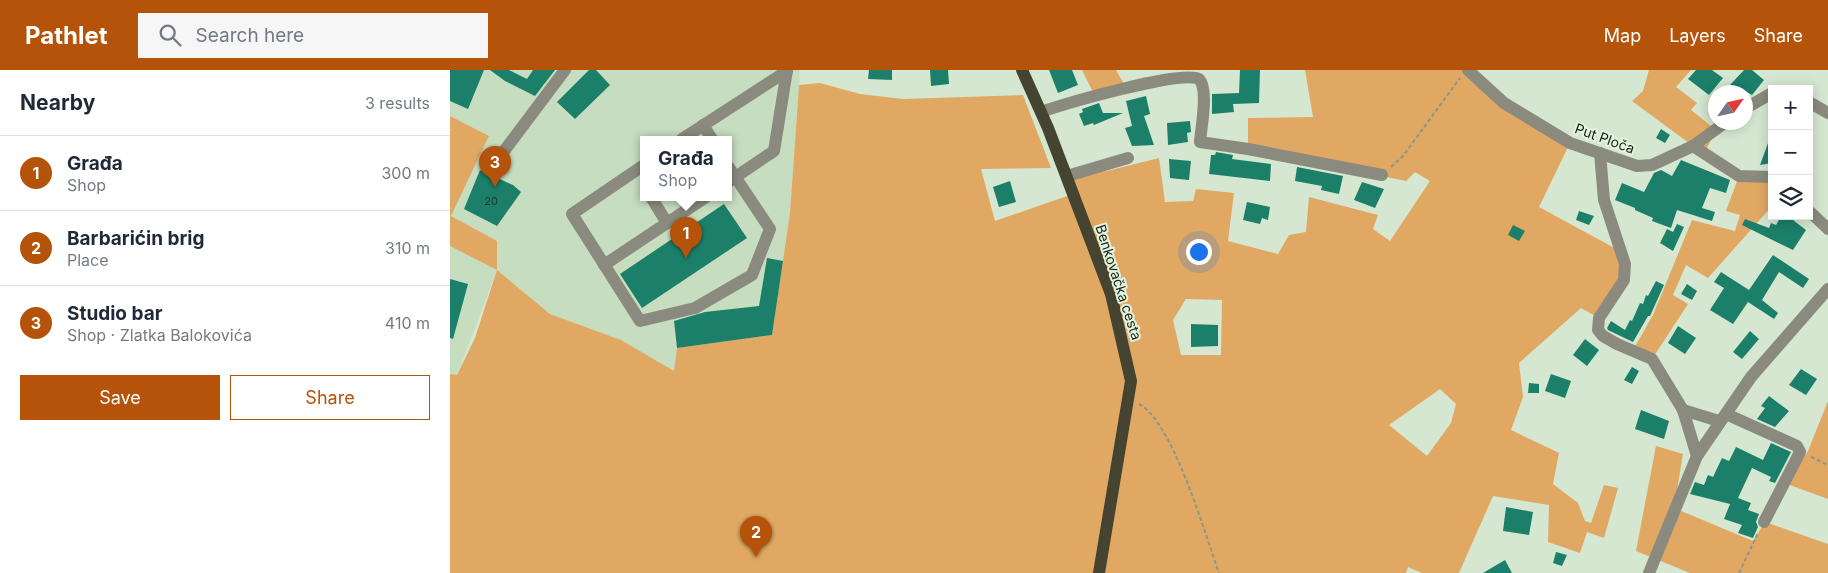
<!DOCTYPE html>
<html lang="en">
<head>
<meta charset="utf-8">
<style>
	:root { --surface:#fff; --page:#f6f6f7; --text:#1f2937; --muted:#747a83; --line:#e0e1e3; --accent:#b45309 }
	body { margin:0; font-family:Inter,sans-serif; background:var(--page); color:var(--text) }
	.controls { position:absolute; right:15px; top:15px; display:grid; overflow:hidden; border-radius:0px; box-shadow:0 2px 12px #0003 }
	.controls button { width:45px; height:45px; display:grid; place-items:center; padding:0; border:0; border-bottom:1px solid var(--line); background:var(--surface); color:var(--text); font:25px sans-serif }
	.compass { position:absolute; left:1258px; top:15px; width:45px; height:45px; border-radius:50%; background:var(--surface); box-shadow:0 2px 12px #0003; rotate:56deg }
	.you { position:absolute; left:748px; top:181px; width:18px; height:18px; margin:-12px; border:4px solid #fff; border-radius:50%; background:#1a73e8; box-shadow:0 0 0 8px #1a73e833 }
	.badge { display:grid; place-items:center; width:32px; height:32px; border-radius:50%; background:var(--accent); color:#fff; font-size:16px; font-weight:700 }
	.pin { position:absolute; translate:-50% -41px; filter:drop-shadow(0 1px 2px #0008) }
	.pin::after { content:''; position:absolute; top:26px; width:18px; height:15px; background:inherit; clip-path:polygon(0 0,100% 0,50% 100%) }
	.popup { position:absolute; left:190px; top:66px; width:92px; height:65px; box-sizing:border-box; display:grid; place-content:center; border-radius:0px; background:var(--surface); filter:drop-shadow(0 1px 4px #0005); font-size:16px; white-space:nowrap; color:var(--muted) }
	.popup b { font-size:19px; color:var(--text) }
	.popup::after { content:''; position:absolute; left:50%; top:100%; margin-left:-10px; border:10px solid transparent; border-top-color:var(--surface) }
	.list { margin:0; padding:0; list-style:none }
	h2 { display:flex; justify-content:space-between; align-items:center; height:65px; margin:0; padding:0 20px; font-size:21px }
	h2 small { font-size:16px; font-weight:400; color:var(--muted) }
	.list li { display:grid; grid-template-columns:32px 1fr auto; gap:15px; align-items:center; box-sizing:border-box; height:75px; padding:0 20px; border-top:1px solid var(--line) }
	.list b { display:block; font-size:19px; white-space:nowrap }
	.list p { margin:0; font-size:16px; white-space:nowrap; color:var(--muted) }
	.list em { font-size:16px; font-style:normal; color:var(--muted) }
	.actions { display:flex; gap:10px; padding:15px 20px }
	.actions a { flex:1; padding:11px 0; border:1px solid var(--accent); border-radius:0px; text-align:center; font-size:18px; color:var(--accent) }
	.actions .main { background:var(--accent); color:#fff }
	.icon { flex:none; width:28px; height:28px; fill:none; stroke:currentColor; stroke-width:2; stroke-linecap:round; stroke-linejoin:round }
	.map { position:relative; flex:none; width:1378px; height:503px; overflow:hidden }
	header { display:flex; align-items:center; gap:30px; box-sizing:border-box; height:70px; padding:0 25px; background:var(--accent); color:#fff }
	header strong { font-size:24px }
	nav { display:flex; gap:28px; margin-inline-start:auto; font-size:18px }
	.search { width:350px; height:45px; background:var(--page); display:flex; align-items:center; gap:12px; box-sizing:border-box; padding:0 18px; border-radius:0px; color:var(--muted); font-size:19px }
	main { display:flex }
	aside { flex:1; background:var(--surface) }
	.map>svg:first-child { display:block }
	.built { fill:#c6ddc0; fill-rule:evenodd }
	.green { fill:#e0a863; fill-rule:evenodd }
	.building { fill:#1c7f69 }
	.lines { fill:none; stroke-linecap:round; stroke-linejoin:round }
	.path { stroke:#8b9887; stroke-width:2; stroke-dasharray:4 2.5; stroke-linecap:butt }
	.minor { stroke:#8a8a7e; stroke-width:12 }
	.major { stroke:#454431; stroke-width:12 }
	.labels { text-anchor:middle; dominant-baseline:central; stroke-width:4; stroke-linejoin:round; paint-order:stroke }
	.number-label { font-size:11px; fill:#1b382d }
	.street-label { font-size:14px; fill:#1b2119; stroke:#e2f4dd }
</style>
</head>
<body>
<header>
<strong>Pathlet</strong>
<div class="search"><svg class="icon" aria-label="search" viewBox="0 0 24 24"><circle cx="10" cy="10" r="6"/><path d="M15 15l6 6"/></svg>Search here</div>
<nav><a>Map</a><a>Layers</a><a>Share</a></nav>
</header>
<main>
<aside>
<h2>Nearby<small>3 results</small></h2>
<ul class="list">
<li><span class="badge">1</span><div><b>Građa</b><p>Shop</p></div><em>300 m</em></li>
<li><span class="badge">2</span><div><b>Barbarićin brig</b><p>Place</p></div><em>310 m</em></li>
<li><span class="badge">3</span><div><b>Studio bar</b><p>Shop · Zlatka Balokovića</p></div><em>410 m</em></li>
</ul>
<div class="actions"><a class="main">Save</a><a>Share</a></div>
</aside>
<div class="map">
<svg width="1378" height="503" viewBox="0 0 1378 503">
	<rect width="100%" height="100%" fill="#d5e7d0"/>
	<path class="built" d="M0 0H350L340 143 322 265 225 302 171 270 100 244 47 200 7 305 0 304V176L47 199 46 171 1 146 39 66 0 46ZM194 69H278V127H194Z"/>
	<g class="green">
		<path d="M632 0H666L674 14 644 24Z"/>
		<path d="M855 0H1018L1120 73 1089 137 1170 181 1175 194 1149 248 1131 238 1069 293 1073 327 1061 360 1109 383 1103 414 1128 433 1135 451 1141 453 1154 415 1168 418 1154 468 1137 462 1130 483 1098 472 1099 435 1043 426 1009 503H972L958 497 956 503H0V304L7 305 25 268 47 200 0 176V46L39 66 1 146 47 171V200L100 244 171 270 224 301 227 278 322 265 340 143 349 15 370 13 410 24 453 29 573 25 601 98 531 99 545 151 623 124 617 106 657 101 709 88 715 132 743 131 746 119 784 123 778 171 828 184 839 165 856 162 859 127 928 145 923 159 940 171 980 111 965 102 956 111 798 79V48L863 47ZM736 229 772 230 771 285H731L723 250ZM990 319 1006 334 1001 353 977 386 939 355Z"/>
		<path d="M1199 0H1241L1226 17 1247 33 1241 40 1266 60 1256 80 1289 102 1322 107V136L1258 208 1236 195 1223 225 1238 234 1202 289 1183 280 1203 245 1242 150 1285 161 1290 145 1276 141 1289 106 1243 76 1182 31 1193 21Z"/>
		<path d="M1378 331V429L1337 414 1358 381Z"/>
		<path d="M1206 376 1233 384 1224 438 1303 471 1315 452 1378 474V503H1240L1186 481Z"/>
	</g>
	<g class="building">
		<path d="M0 0H34L18 39 0 31Z"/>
		<path d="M40 0H59L77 9 83 0H105L85 26 55 11Z"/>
		<path d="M139 0H146L160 15 125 49 107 32Z"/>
		<path d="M419 0H442V10L418 9Z"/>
		<path d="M480 0H498L499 14 481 16Z"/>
		<path d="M599 0H622L628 15 608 23Z"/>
		<path d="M790 0H810L809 33 783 34 784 42 762 44V24L789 23Z"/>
		<path d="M1246 0H1262L1273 8 1259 25 1238 9Z"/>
		<path d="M1294 0H1302L1314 10 1302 25 1297 22H1290L1280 15Z"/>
		<path d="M696 26 700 44 694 46 704 75 682 76 675 58 682 56 676 31Z"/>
		<path d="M649 33 653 43H673L644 55 643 53 634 56 629 44 633 42 632 39Z"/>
		<path d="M740 51 741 62 737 63 738 72 718 75 717 53Z"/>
		<path d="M1211 59 1220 65 1215 73 1206 68Z"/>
		<path d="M1321 65 1322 93 1310 95Z"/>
		<path d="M766 82 783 85 782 89 821 94 820 111 759 104 761 85H765Z"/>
		<path d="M719 89 741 91 739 110 720 108Z"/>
		<path d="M1231 90 1280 110 1276 123 1260 118 1252 138 1265 142 1262 151 1227 140 1221 158 1202 151 1203 148 1185 140V138L1165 130 1172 113 1194 122 1204 103 1211 100 1222 106Z"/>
		<path d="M847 97 893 106 889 124 871 120 872 116 845 111Z"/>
		<path d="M30 100 63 115 71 122 47 156 14 139Z"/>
		<path d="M560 111 566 132 549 137 543 117Z"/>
		<path d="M912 112 934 119 925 138 904 130Z"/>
		<path d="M797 132 820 137 818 150 812 148 810 154 793 150Z"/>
		<path d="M274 134 297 168 192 238 170 204Z"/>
		<path d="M1129 141 1144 146 1139 155 1126 150Z"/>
		<path d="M1331 146H1346L1343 150 1356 160 1343 180 1292 155 1295 149 1319 158 1321 153 1326 155Z"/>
		<path d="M1227 154 1234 157 1223 181 1210 173 1217 159 1223 162Z"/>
		<path d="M1063 155 1075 161 1069 171 1058 165Z"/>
		<path d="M1323 185 1359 209 1353 218 1329 202 1312 230 1328 243 1324 249 1298 232 1283 254 1260 240 1274 218 1264 212 1271 202 1299 220Z"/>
		<path d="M317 188 333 191 322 265 227 278 224 251 255 242 309 236Z"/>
		<path d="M0 209 18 214 3 269 0 268Z"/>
		<path d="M1206 211 1214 215 1200 246H1198L1183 272 1158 260 1157 258 1161 251 1175 260 1180 250 1182 251 1190 233 1193 234 1196 225 1198 226Z"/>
		<path d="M1237 214 1247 221 1242 230 1231 224Z"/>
		<path d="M741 254 768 255V276L741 277Z"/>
		<path d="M1228 256 1246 268 1235 284 1218 273Z"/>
		<path d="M1300 261 1309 269 1292 289 1283 282Z"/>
		<path d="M1135 269 1149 280 1137 296 1123 285Z"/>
		<path d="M1182 297 1189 301 1182 314 1174 310Z"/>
		<path d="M1351 299 1367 309 1356 325 1339 315Z"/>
		<path d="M1101 304 1121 311 1115 328 1095 321Z"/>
		<path d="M1079 313 1089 314V323H1078Z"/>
		<path d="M1319 326 1339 341 1325 357 1307 349 1315 338 1311 336Z"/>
		<path d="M1191 340 1219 351 1214 369 1185 359Z"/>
		<path d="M1321 373 1341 382 1325 413 1319 411 1321 407 1302 398 1288 428 1301 433 1298 440 1309 444 1306 452 1308 457 1303 468 1288 463 1292 455 1274 449 1280 434 1240 424 1245 412 1254 415 1258 405 1263 407 1272 388 1279 391 1286 377 1313 390Z"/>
		<path d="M1056 437 1083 442 1079 465 1053 461Z"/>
		<path d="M1106 482 1117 485 1112 496 1103 493Z"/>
		<path d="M1055 490 1062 503H1033Z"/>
	</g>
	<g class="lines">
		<g class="path">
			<path d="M941 97 953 86 1010 8"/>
			<path d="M689 334C723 352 755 464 769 503"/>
			<path d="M1361 387 1378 395"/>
			<path d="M1289 503 1308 463"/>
		</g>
		<g class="minor">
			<path d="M1018 0 1054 33 1120 73 1187 96 1202 95 1243 76 1289 106 1322 107"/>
			<path d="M1359 32 1378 43"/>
			<path d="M1296 38 1322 23"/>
			<path d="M591 42C617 33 731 0 749 9 759 19 751 58 750 72L798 79 932 105"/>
			<path d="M253 55 262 69"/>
			<path d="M232 69 337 1"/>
			<path d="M1243 76 1276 52"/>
			<path d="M1150 83 1154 130 1175 194 1174 210 1149 248 1148 260 1153 266 1167 274 1202 289 1233 340 1247 386"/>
			<path d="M45 93 115 0"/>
			<path d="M194 95 122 144 190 251 245 238 302 205 320 159 278 96"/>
			<path d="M617 106 678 88"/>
			<path d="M278 112 324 81 337 0"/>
			<path d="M201 127 217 153"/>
			<path d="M1359 141 1378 159"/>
			<path d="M154 195 256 127"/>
			<path d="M1233 340 1269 351"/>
			<path d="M1276 344 1347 376 1350 382 1314 452"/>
			<path d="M1199 503 1247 386 1301 307 1378 219"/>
		</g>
		<path class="major" d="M572 0 598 58 661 224 681 311 649 503"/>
	</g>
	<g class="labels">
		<g class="number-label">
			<text x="41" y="131">20</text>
		</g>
		<g class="street-label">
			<text transform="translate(1155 68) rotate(20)">Put Ploča</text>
			<text transform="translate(669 212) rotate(72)">Benkovačka cesta</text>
		</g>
	</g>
</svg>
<div class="controls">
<button>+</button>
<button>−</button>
<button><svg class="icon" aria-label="layers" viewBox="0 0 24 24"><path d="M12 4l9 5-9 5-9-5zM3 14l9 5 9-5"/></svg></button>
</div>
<svg class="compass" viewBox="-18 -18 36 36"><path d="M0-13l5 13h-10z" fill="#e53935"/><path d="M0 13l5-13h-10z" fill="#747a83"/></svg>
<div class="you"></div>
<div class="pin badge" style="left:236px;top:188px">1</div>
<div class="popup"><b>Građa</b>Shop</div>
<div class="pin badge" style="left:306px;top:487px">2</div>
<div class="pin badge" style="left:45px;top:117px">3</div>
</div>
</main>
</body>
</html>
